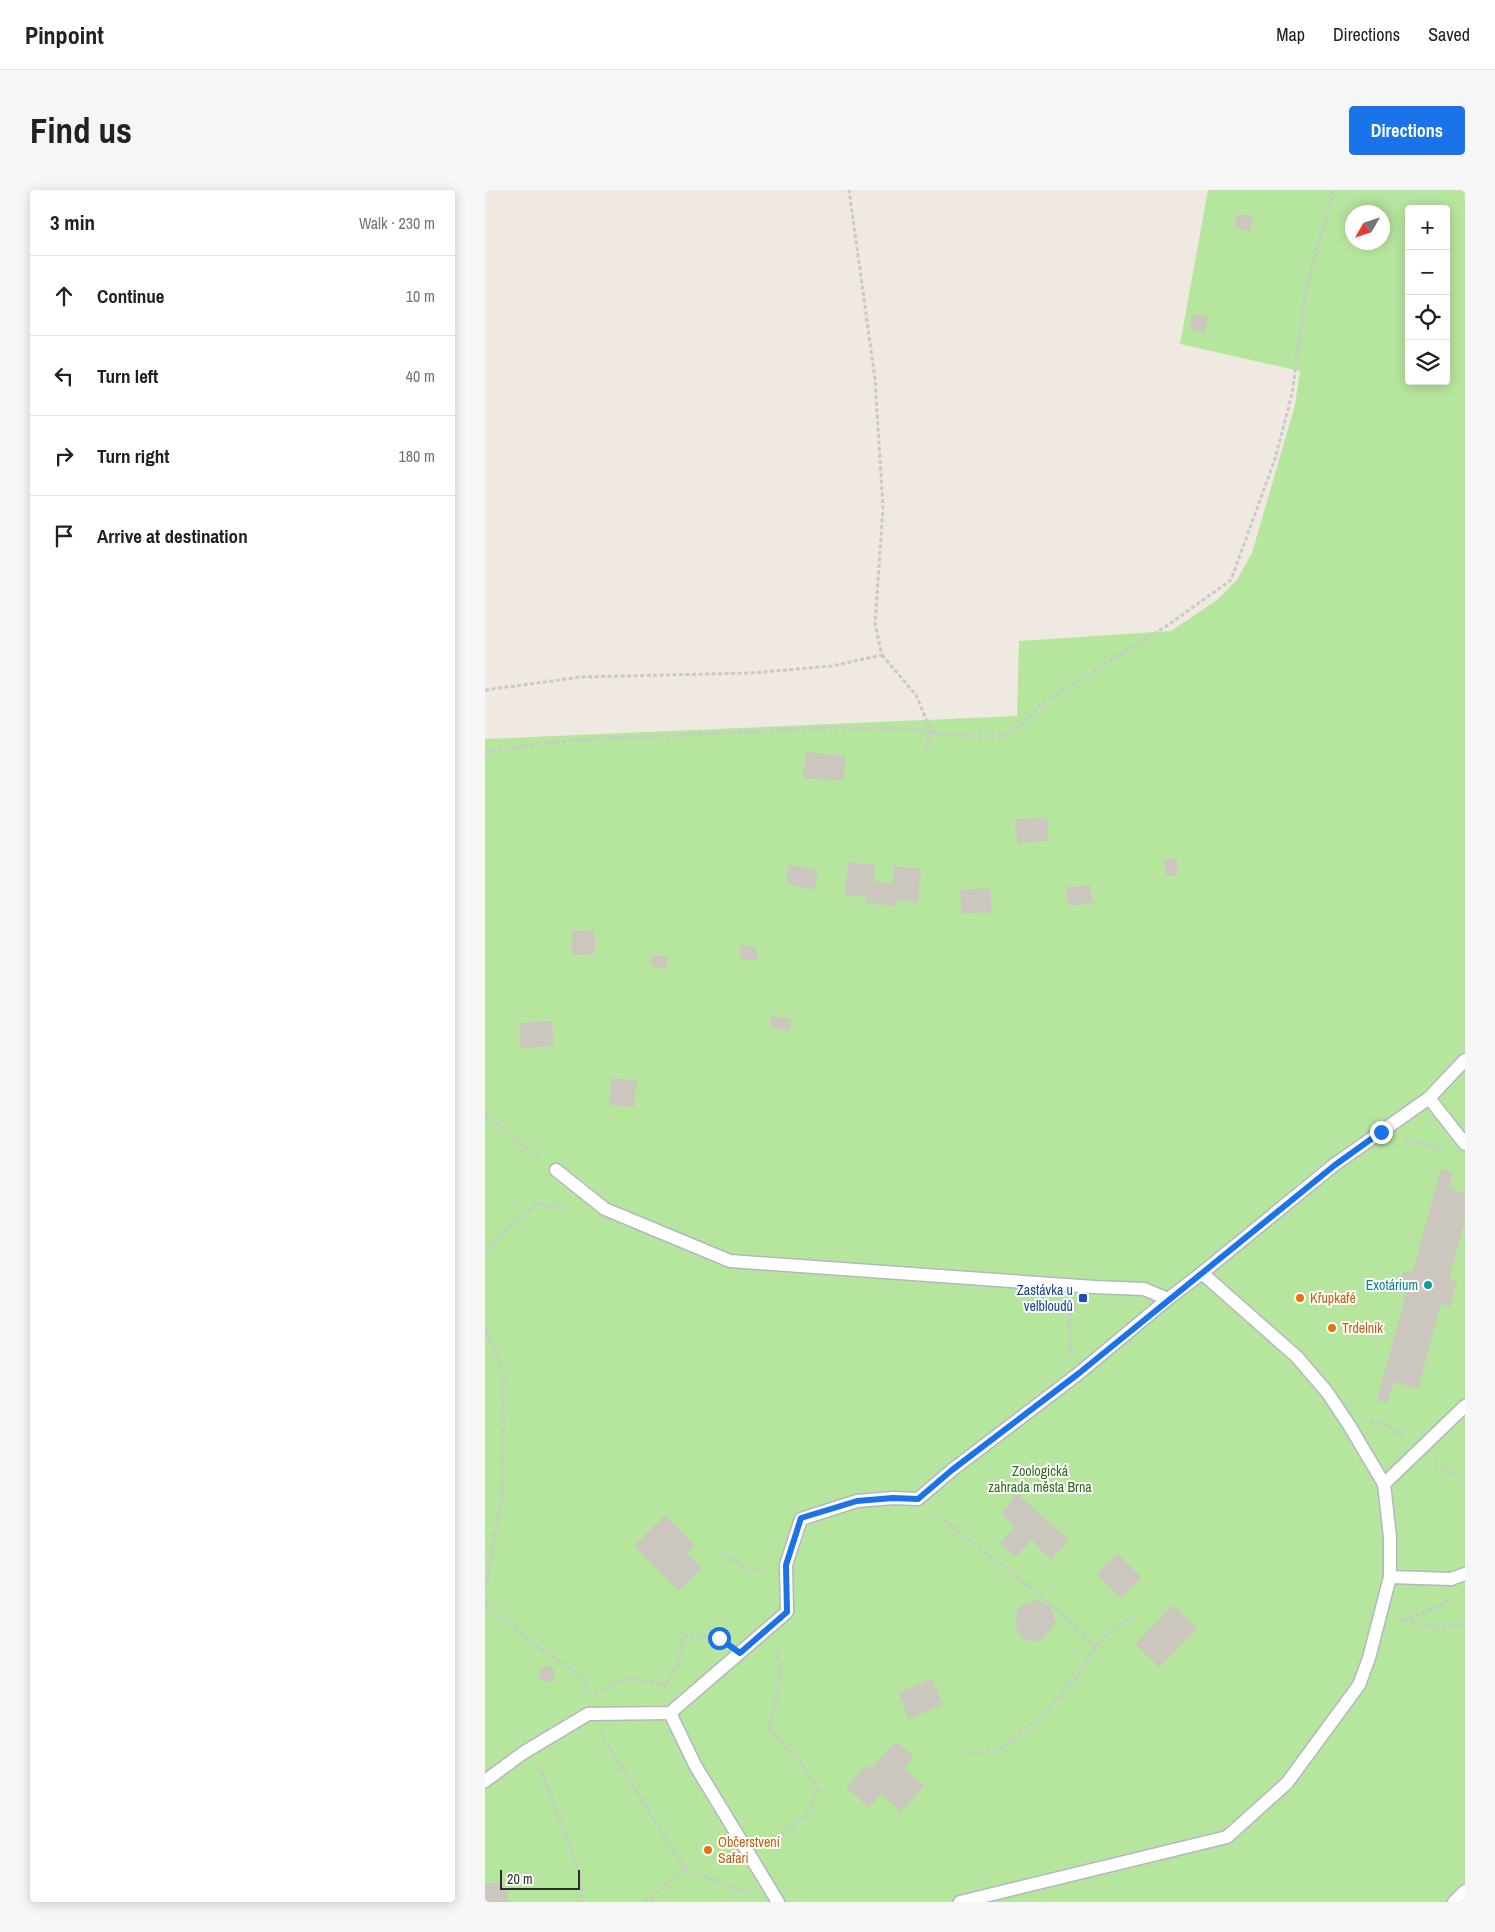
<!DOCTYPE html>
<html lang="en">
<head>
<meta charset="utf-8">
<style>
	:root { --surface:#fff; --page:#f6f6f6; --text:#202124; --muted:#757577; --line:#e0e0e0; --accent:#1a73e8 }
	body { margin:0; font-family:"Archivo Narrow",sans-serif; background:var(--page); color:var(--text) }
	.controls { position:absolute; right:15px; top:15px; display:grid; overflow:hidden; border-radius:5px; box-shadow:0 2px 12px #0003 }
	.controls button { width:45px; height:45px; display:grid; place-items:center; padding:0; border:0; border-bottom:1px solid var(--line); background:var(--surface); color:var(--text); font:25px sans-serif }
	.compass { position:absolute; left:860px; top:15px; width:45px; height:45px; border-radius:50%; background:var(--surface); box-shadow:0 2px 12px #0003; rotate:231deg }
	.scale { position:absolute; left:15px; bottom:12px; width:80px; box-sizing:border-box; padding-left:5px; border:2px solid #2e2e2e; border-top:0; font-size:14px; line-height:18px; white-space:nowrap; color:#2e2e2e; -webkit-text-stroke:4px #fff; paint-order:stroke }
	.stop { position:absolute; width:15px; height:15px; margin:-11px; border:4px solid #1a73e8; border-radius:50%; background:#fff }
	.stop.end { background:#1a73e8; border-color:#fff; box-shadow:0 1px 5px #0008 }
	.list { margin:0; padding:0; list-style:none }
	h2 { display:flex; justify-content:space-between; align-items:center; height:65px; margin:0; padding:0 20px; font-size:21px }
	h2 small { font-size:16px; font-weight:400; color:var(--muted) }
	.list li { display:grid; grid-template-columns:32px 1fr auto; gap:15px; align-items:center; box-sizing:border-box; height:80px; padding:0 20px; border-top:1px solid var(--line) }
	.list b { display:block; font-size:19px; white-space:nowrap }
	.list em { font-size:16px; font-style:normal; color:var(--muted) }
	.icon { flex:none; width:28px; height:28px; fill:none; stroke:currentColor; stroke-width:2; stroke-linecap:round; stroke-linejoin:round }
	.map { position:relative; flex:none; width:980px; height:1712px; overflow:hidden; border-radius:5px }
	header { display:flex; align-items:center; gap:30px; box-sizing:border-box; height:70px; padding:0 25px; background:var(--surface); border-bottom:1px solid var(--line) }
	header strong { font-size:24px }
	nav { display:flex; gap:28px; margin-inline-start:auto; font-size:18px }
	.intro { display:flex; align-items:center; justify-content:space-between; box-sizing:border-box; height:120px; padding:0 30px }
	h1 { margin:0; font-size:35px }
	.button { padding:12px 22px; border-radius:5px; background:var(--accent); color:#fff; font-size:18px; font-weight:700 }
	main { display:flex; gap:30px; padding:0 30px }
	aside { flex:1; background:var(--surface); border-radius:5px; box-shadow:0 2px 12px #0003 }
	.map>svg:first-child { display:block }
	.green { fill:#b6e59e; fill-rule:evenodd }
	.building { fill:#cbc7bf }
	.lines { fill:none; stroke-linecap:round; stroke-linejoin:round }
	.service-casing { stroke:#b4b7c1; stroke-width:15 }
	.path { stroke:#c9c9c9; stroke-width:3; stroke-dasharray:4 2.5; stroke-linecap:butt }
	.service { stroke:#fff; stroke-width:12 }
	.route { stroke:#1a73e8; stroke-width:6 }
	.culture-dot { fill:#0f9aa8; stroke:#fff; stroke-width:2 }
	.transit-dot { fill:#1a4fb4; stroke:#fff; stroke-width:2 }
	.food-dot { fill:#e8710a; stroke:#fff; stroke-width:2 }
	.labels { text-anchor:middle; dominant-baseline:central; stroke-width:4; stroke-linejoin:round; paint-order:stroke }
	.culture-label { font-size:14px; fill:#0d838f; stroke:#fff; text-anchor:end }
	.transit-label { font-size:14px; fill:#164399; stroke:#fff; text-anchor:end }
	.food-label { font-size:14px; fill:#c56008; stroke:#fff; text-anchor:start }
	.park-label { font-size:14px; fill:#2c6e1b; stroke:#fff }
</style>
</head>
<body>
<header>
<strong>Pinpoint</strong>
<nav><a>Map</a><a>Directions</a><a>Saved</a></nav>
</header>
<div class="intro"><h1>Find us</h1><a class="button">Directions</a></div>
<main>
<aside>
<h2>3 min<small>Walk · 230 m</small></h2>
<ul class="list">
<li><svg class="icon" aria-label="ahead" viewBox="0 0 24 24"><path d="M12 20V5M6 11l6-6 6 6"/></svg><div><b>Continue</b></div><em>10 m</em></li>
<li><svg class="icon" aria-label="left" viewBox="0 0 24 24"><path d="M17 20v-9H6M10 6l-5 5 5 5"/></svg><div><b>Turn left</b></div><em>40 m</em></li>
<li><svg class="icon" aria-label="right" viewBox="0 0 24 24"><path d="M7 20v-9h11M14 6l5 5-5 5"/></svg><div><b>Turn right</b></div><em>180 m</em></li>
<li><svg class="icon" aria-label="arrive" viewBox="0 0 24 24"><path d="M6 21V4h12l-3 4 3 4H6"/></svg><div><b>Arrive at destination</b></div></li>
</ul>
</aside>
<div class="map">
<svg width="980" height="1712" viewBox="0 0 980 1712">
	<rect width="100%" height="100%" fill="#efe9e1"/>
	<path class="green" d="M723 0H980V1712H0V549L532 526 534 451 686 441 732 410 752 390 767 363 810 215 815 181 695 154ZM924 19H961V191H924ZM868 22H898V52H868Z"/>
	<g class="building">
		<path d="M752 24 768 26 765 41 749 38Z"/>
		<path d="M707 124 723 126 720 143 705 140Z"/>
		<path d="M321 562 361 566 358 591 318 588Z"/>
		<path d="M562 627 563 651 532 653 530 629Z"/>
		<path d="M691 668 693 685 681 686 679 670Z"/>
		<path d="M363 672 390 675 389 691 407 693 409 676 436 679 433 712 412 710 411 716 381 713V707L360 705Z"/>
		<path d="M304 675 333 680 330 700 301 694Z"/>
		<path d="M605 695 608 713 584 716 581 698Z"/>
		<path d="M505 698 507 722 477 724 474 700Z"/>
		<path d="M109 740 110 764 87 765V741Z"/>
		<path d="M256 755 272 757 271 770 255 769Z"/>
		<path d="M167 765 183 766 182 779 166 777Z"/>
		<path d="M286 826 306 829 305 840 285 838Z"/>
		<path d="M67 831 69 856 36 858 34 833Z"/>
		<path d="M126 888 152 890 149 917 124 915Z"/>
		<path d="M956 979 968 983 964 998 980 1003V1031L964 1089 972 1091 965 1117 956 1114 933 1199 909 1192 903 1213 892 1210 921 1104 915 1097 914 1089 919 1082 928 1080Z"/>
		<path d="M532 1304 584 1350 566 1370 547 1350 530 1367 515 1353 530 1336 517 1324Z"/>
		<path d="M180 1325 210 1355 202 1363 217 1378 194 1401 149 1356Z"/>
		<path d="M633 1364 656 1387 636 1408 612 1384Z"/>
		<path d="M552 1410 564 1416 568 1421 571 1434 553 1452 539 1449 534 1445 530 1432 533 1419 539 1414Z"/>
		<path d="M688 1415 712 1438 674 1477 650 1454Z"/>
		<circle cx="62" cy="1484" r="8"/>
		<path d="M447 1489 458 1515 424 1529 413 1503Z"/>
		<path d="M411 1551 429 1567 419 1578 439 1596 416 1622 396 1604 384 1618 361 1597 382 1575 386 1579Z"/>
		<path d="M7 1693 14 1694 21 1699 24 1712H0V1695Z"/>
	</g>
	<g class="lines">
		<g class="service-casing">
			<g id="service">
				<path d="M980 870 944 908 980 954"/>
				<path d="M683 1109 717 1083"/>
				<path d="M980 1216 899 1294 905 1347V1387L966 1389 980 1384"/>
				<path d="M899 1294 864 1235 842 1202 812 1167 717 1083 849 975 944 908"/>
				<path d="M185 1523 210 1575 293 1712"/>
				<path d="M0 1591 38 1563 103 1524 185 1523 302 1422 301 1375 316 1329 372 1311 408 1308 433 1309 467 1280 593 1184 683 1109 659 1099 609 1097 245 1071 120 1019 71 980"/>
				<path d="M475 1712 742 1647 802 1593 874 1495 884 1468 905 1387"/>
				<path d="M969 1712 980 1701"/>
			</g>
		</g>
		<g class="path">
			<path d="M397 465 431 505 446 541 440 561"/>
			<path d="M0 500 96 487 266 483 347 476 397 465 390 434 398 318 390 189 364 0"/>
			<path d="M0 562 76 551 337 538 420 539 483 546H516L538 534 559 512 683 435 746 390 790 269 807 204 822 94 849 0"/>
			<path d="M0 925 56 969"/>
			<path d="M920 949 958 959"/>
			<path d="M0 1060 51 1014 82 1016"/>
			<path d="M0 1138 19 1182 17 1308 0 1400"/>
			<path d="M587 1164 585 1158 584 1126 592 1116"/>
			<path d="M885 1232 891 1231 920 1246"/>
			<path d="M950 1273 980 1289"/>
			<path d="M448 1321C502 1366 562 1405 610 1458L620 1446 648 1426"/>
			<path d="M233 1361 263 1378 281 1382"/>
			<path d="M0 1413 54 1457 101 1491 102 1505"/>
			<path d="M913 1428 918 1431 954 1416 966 1409"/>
			<path d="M919 1431 951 1437 980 1434"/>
			<path d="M180 1500V1495C192 1477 197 1468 198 1446L234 1448 238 1451"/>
			<path d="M110 1504C139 1484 147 1488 180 1495"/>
			<path d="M115 1543 200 1679 168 1705 157 1712"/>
			<path d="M482 1563 510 1562 534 1545 562 1520 590 1489 610 1458"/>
			<path d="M53 1576 55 1578 95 1684 97 1712"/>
			<path d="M278 1653 298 1644 323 1623 332 1599 314 1570 284 1540C291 1514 299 1483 291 1457"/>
			<path d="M200 1679 263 1703"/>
		</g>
		<use href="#service" class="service"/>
	</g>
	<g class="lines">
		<path class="route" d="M234 1448 255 1463 302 1422 301 1375 316 1328 372 1311 408 1308 433 1309 467 1280 593 1184 850 975 896 942"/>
	</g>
	<circle class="culture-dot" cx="943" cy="1095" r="5"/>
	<rect class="transit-dot" x="593" y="1103" width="10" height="10" rx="2.5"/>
	<g class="food-dot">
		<circle cx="815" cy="1108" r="5"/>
		<circle cx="847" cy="1138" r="5"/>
		<circle cx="223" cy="1660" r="5"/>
	</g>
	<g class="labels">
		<g class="culture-label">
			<text x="933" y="1095">Exotárium</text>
		</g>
		<g class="transit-label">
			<text x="588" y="1100">Zastávka u<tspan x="588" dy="16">velbloudů</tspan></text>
		</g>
		<g class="food-label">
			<text x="825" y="1108">Křupkafé</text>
			<text x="857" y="1138">Trdelník</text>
			<text x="233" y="1652">Občerstvení<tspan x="233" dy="16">Safari</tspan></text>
		</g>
		<g class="park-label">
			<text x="555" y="1281">Zoologická<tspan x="555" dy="16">zahrada města Brna</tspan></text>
		</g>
	</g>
</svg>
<div class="controls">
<button>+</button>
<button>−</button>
<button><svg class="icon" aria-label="locate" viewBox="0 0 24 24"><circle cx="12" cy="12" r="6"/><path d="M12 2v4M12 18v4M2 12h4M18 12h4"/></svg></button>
<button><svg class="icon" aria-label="layers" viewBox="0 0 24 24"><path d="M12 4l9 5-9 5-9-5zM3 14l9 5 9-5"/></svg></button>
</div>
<svg class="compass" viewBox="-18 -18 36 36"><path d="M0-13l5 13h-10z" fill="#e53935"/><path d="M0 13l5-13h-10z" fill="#757577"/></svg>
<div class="scale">20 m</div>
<div class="stop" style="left:234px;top:1448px"></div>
<div class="stop end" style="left:896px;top:942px"></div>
</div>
</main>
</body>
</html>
